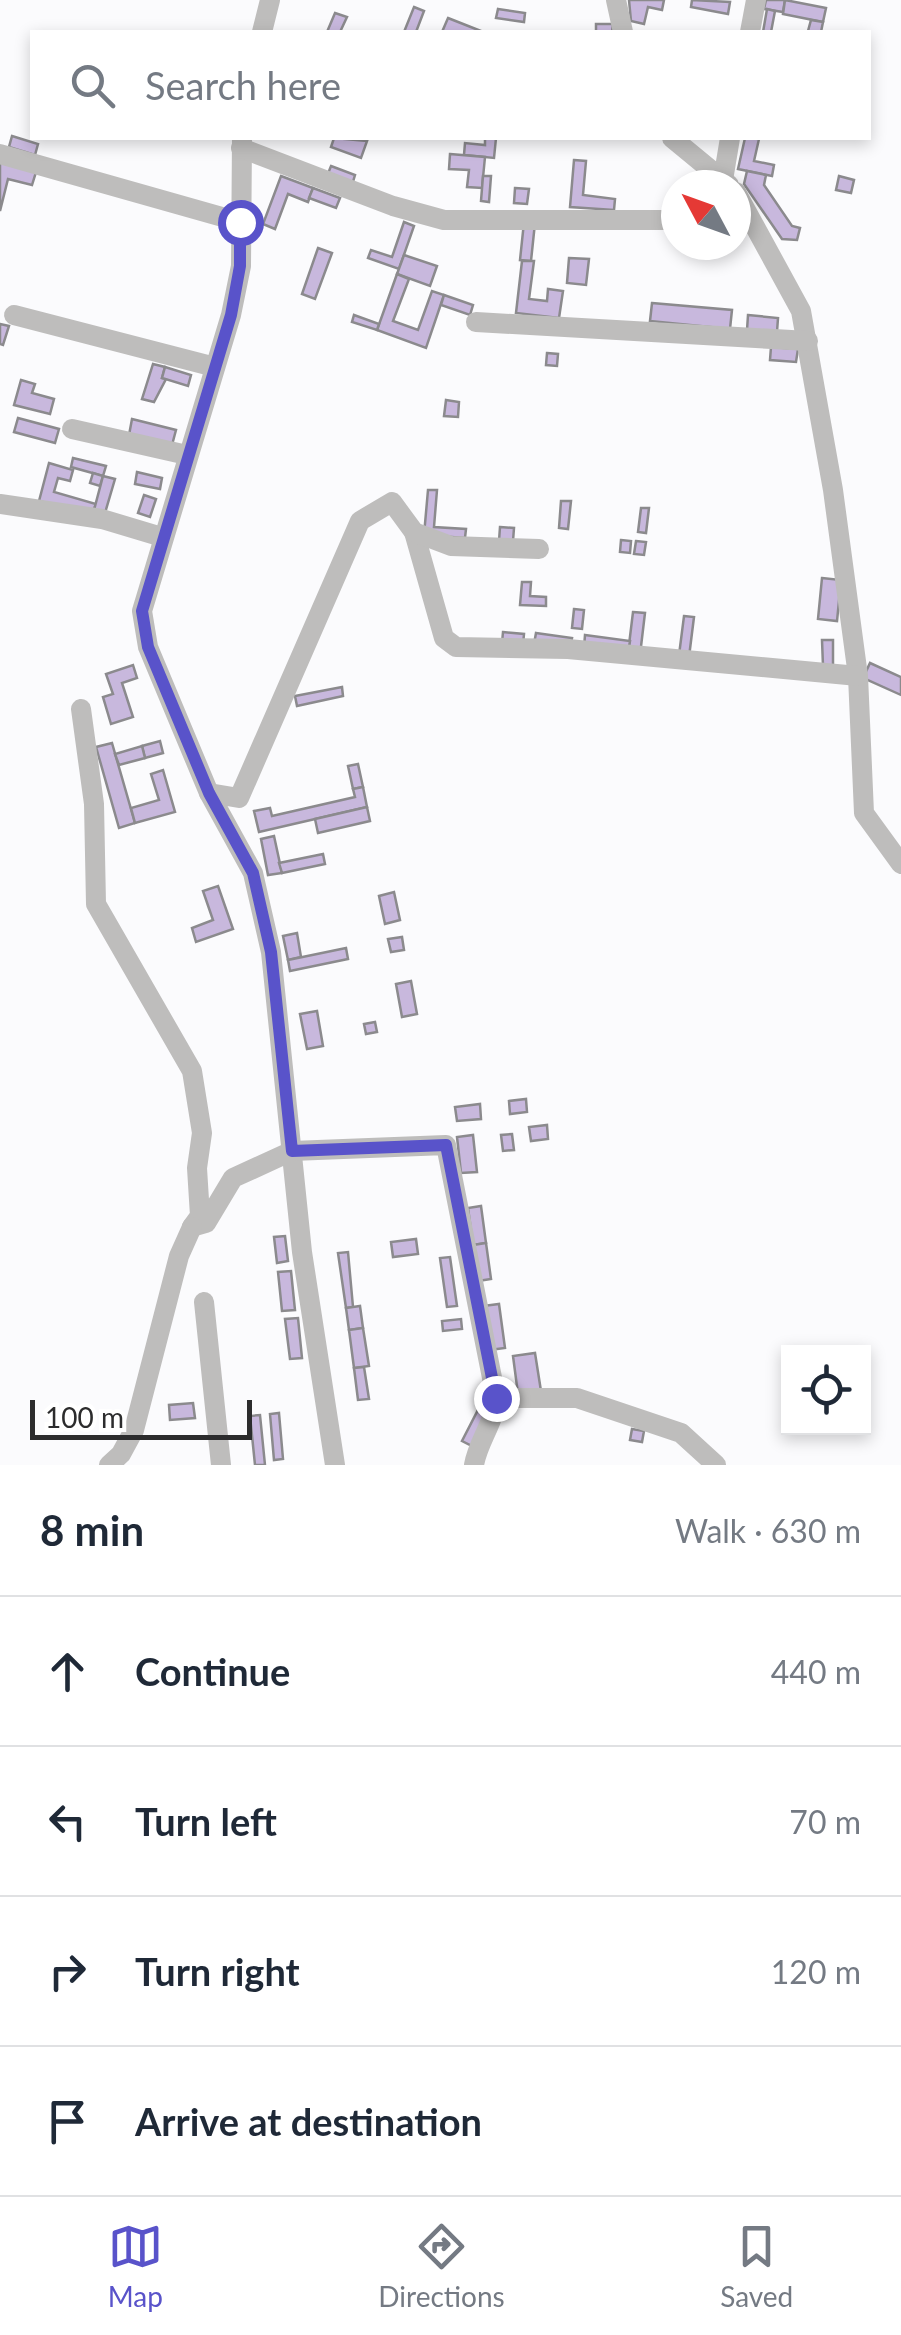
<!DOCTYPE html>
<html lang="en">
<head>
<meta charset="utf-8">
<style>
	:root { --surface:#fff; --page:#f2f2f3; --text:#1f2937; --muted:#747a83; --line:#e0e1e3; --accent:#5953ca }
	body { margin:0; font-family:Lato,sans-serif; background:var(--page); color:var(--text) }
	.controls { position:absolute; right:30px; bottom:30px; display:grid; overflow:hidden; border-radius:0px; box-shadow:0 5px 15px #0003 }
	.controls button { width:90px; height:90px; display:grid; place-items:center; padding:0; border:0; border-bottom:2px solid var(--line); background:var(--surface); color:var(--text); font:50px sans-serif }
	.compass { position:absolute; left:661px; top:170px; width:90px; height:90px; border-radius:50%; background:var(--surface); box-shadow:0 5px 15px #0003; rotate:311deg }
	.scale { position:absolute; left:30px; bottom:25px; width:222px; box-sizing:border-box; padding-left:10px; border:5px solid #2c2c2d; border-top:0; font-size:28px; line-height:35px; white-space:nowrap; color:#2c2c2d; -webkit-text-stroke:8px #fff; paint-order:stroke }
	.stop { position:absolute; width:30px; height:30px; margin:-22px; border:8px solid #5953ca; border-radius:50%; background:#fff }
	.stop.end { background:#5953ca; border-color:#fff; box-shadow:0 2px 10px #0008 }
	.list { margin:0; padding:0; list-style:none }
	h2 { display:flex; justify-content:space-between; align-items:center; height:130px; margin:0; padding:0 40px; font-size:42px }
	h2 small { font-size:32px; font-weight:400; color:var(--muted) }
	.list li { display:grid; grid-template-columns:65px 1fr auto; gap:30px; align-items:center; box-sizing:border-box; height:150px; padding:0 40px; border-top:2px solid var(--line) }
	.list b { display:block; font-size:38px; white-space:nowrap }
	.list em { font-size:32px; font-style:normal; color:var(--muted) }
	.icon { flex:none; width:55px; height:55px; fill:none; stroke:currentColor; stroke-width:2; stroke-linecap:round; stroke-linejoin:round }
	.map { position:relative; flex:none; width:901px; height:1465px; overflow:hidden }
	.search { position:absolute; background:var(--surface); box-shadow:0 5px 15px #0003; left:30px; right:30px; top:30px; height:110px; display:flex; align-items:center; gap:25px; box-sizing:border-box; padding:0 35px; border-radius:0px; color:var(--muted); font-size:38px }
	.sheet { height:730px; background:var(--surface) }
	nav { display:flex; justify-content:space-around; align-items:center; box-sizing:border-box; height:140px; border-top:2px solid var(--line); background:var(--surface); font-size:28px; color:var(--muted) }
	nav a { display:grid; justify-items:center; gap:5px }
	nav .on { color:var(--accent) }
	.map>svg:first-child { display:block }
	.building { fill:#c8b8dd; stroke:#8b8a8d; stroke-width:2.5 }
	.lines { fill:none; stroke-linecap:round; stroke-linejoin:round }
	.minor { stroke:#bebdbc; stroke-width:20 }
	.route { stroke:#5953ca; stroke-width:12 }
</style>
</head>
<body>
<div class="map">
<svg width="901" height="1465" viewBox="0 0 901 1465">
	<rect width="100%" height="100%" fill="#fbfbfd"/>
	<g class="building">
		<path d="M629 0H664L662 10 648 7 644 24 631 21Z"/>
		<path d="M692 0 730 2 728 14 691 7Z"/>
		<path d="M766 0H785L783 12 764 9Z"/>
		<path d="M785 0 826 8 823 22 783 14Z"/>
		<path d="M414 7 424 11 416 32H404Z"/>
		<path d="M498 9 525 13 524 22 496 18Z"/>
		<path d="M767 9 775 11 771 32H763Z"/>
		<path d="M335 13 347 17 340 32H327Z"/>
		<path d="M448 18 481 31 480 32H442Z"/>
		<path d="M811 20 823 22 821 32 808 31Z"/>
		<path d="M596 24H613L612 32H596Z"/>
		<path d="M12 136 38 144 35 155 9 147Z"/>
		<path d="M334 138 367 141 361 158 331 147Z"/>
		<path d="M485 138H496L494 158 464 155 465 143 485 145Z"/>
		<path d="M745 138 759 139 754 161 774 165 772 176 738 169Z"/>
		<path d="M450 154 485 157 482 188 467 187 469 170 449 169Z"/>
		<path d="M574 160 586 161 583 195 615 199 614 210 570 207Z"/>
		<path d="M0 162 36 172 32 185 8 179 0 211Z"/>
		<path d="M331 166 355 175 352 185 327 176Z"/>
		<path d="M747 171 766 175 764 185 792 226 800 228 797 240 782 239 744 184Z"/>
		<path d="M281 176 313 188 308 202 288 194 275 229 263 224Z"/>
		<path d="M483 176H491L489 202 481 201Z"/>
		<path d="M839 176 854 180 851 193 836 190Z"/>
		<path d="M313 188 340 198 336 208 309 198Z"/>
		<path d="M515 188 529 189 527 204 514 203Z"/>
		<path d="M404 222 414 226 399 269 368 258 371 250 392 257Z"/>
		<path d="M524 222 535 223 531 261 520 260Z"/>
		<path d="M318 248 332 253 315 299 302 294Z"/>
		<path d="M404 255 437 266 430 286 397 274Z"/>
		<path d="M569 258 589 259 586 285 567 283Z"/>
		<path d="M522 261H534L529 299 547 301 548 289 563 291 559 318 516 313Z"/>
		<path d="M397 274 409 279 393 321 418 330 432 291 444 295 426 348 377 330Z"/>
		<path d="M444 295 473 305 470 315 441 305Z"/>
		<path d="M652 303 732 310 730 329 650 321Z"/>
		<path d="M354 315 379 324 377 330 352 322Z"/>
		<path d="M748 315 778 318 777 332 747 330Z"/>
		<path d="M0 324 9 326 3 345 0 344Z"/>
		<path d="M771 347 798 349 796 362 770 360Z"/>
		<path d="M547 353 558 354 557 366 546 365Z"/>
		<path d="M153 364 165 367 162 378 166 379 154 402 142 399Z"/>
		<path d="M165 367 191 375 188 386 162 378Z"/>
		<path d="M21 380 35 384 32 393 54 399 50 414 14 405Z"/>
		<path d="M446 400 459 402 458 417 444 416Z"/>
		<path d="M18 418 59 429 55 443 14 432Z"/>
		<path d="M132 419 176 430 172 445 129 435Z"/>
		<path d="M73 458 106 466 103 476 71 467Z"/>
		<path d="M49 463 73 470 70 481 58 478 54 492 96 504 92 515 39 501Z"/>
		<path d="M137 472 162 478 160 489 135 484Z"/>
		<path d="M93 473 103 476 100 486 90 483Z"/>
		<path d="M103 476 115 479 105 513 94 510Z"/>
		<path d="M428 490H437L434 527 466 529 465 538 424 535Z"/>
		<path d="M144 495 156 499 150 517 138 513Z"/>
		<path d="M561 501H571L568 529 559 528Z"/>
		<path d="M641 508H649L646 533 638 532Z"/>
		<path d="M500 527 514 528 513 541H499Z"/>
		<path d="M621 540 631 541 630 553 620 552Z"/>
		<path d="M636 541 646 542 644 555 634 554Z"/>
		<path d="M822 578 841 580 837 621 818 619Z"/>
		<path d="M522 582H531L530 596 546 597V606L520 605Z"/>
		<path d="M574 609 584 610 582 629 572 628Z"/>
		<path d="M633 612 645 613 640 655 628 653Z"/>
		<path d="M684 616 694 617 689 657 679 655Z"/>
		<path d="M503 632 524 634 523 645 502 643Z"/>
		<path d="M536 633 572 638 570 648 534 644Z"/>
		<path d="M585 635 630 641 628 653 584 648Z"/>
		<path d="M822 640H833V665L823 666Z"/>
		<path d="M870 663 901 677V695L863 678Z"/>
		<path d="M133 665 137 678 122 683 133 717 111 724 103 697 113 694 106 674Z"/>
		<path d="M342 687 343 696 297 706 295 696Z"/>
		<path d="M160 741 163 753 145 758 142 746Z"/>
		<path d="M112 743 135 823 119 828 96 747Z"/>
		<path d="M142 746 145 758 119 765 115 754Z"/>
		<path d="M358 764 363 787 353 789 348 766Z"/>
		<path d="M163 770 175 812 135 823 131 808 159 800 151 774Z"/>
		<path d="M363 787 367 807 259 832 254 811 270 808 272 816 355 797 353 789Z"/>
		<path d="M367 807 370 821 318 833 315 819Z"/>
		<path d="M274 836 282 873 268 875 261 839Z"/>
		<path d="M323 854 325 864 282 873 279 863Z"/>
		<path d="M218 886 233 929 196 942 192 928 213 920 203 891Z"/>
		<path d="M394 892 400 920 385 924 379 896Z"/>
		<path d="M297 933 301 957 288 960 283 936Z"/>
		<path d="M402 937 404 950 391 952 388 939Z"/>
		<path d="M346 948 348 959 290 971 288 960Z"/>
		<path d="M411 981 417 1014 402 1017 396 984Z"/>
		<path d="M317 1011 323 1046 307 1049 300 1014Z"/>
		<path d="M375 1022 377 1032 366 1034 364 1024Z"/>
		<path d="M526 1099 527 1112 510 1114 509 1101Z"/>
		<path d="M480 1104 481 1119 457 1121 455 1107Z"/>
		<path d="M547 1125 548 1139 531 1141 529 1127Z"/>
		<path d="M512 1134 514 1150 503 1151 501 1135Z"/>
		<path d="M473 1135 477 1172 461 1173 457 1137Z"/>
		<path d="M481 1206 486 1243 473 1245 468 1208Z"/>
		<path d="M285 1236 288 1261 277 1263 274 1237Z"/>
		<path d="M416 1239 418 1254 393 1257 391 1242Z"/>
		<path d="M486 1243 491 1279 478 1281 473 1245Z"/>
		<path d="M348 1252 353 1307 346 1308 338 1253Z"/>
		<path d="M450 1257 457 1306 447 1307 440 1258Z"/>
		<path d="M291 1271 295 1310 282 1311 278 1272Z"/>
		<path d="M499 1304 505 1348 489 1350 483 1306Z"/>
		<path d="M360 1306 363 1328 349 1330 346 1308Z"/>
		<path d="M298 1318 302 1358 290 1359 285 1319Z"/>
		<path d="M461 1319 462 1329 443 1331 442 1321Z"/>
		<path d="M363 1328 369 1366 354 1368 349 1330Z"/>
		<path d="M535 1353 541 1391 518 1394 513 1356Z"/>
		<path d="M364 1367 369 1399 358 1400 354 1368Z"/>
		<path d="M193 1403 195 1418 170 1420 169 1405Z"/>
		<path d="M480 1406 492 1412 474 1447 462 1441Z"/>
		<path d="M279 1413 283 1459 274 1460 270 1414Z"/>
		<path d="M260 1415 265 1465H255L250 1416Z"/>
		<path d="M632 1429 644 1431 642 1442 630 1440Z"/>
	</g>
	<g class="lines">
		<g class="minor">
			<path d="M616 0 623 32"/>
			<path d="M262 32 270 0"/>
			<path d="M750 32 756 0"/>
			<path d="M242 138 241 266 231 315 142 611 148 647 209 793 253 873 271 952 302 1252 335 1465"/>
			<path d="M672 138 729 185"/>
			<path d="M241 148 393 206 444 220H676"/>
			<path d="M0 154 240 222"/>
			<path d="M723 180 730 138"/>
			<path d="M736 192 801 311 833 490 858 676 864 813 901 864"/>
			<path d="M14 315 215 367"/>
			<path d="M476 322 808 341"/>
			<path d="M72 429 187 455"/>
			<path d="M0 504 102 519 162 537"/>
			<path d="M414 532 444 638 456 647 568 649 858 676"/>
			<path d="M81 709 94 804 96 904 192 1071 202 1133 197 1168 200 1216 192 1227 206 1223 233 1178 292 1151 446 1145 496 1398"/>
			<path d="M209 793 239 798 360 521 392 502 414 532 451 546 539 549"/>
			<path d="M204 1302 221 1465"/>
			<path d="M109 1465 121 1454 134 1430 179 1256 192 1227"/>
			<path d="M474 1465C478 1441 495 1422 496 1398H577L681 1433 716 1465"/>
		</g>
	</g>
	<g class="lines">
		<path class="route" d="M240 222V266L231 315 142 611 148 647 209 793 253 873 271 952 292 1151 446 1145 496 1398"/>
	</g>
</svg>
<div class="controls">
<button><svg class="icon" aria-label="locate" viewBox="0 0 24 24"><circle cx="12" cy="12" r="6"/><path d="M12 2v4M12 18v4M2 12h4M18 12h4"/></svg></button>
</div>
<svg class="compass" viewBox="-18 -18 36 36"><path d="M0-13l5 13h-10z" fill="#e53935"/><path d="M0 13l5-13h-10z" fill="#747a83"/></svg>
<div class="scale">100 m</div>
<div class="stop" style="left:240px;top:222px"></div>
<div class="stop end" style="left:496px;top:1398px"></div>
<div class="search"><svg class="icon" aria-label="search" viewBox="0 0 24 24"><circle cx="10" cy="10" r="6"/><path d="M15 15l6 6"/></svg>Search here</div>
</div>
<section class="sheet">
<h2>8 min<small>Walk · 630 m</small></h2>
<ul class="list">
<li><svg class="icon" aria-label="ahead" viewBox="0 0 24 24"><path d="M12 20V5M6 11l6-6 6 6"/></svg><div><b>Continue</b></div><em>440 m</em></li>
<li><svg class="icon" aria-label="left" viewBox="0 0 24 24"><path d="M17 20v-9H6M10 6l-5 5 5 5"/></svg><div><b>Turn left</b></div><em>70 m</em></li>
<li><svg class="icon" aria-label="right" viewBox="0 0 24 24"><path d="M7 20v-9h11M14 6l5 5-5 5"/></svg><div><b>Turn right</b></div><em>120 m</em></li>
<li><svg class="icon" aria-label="arrive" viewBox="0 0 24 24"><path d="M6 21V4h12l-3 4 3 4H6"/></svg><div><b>Arrive at destination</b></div></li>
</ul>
</section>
<nav>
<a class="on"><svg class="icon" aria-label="map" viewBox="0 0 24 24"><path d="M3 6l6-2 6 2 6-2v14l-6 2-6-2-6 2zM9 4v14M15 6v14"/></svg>Map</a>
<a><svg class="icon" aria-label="directions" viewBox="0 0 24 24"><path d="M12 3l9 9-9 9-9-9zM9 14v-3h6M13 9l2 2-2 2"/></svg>Directions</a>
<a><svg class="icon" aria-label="saved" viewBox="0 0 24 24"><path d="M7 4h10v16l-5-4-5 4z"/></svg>Saved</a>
</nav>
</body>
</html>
